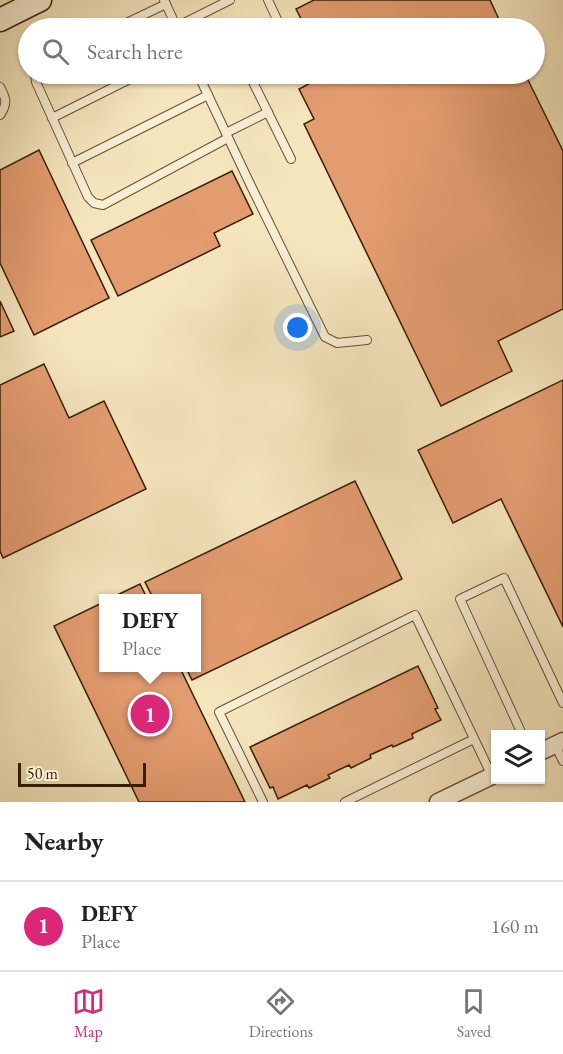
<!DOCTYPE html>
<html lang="en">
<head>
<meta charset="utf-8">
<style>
	:root { --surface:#fff; --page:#f2f2f2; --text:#222; --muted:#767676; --line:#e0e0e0; --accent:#db2777 }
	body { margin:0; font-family:"EB Garamond",serif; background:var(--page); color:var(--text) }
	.controls { position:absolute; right:18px; bottom:18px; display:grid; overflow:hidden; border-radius:0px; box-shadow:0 2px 4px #0004 }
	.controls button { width:54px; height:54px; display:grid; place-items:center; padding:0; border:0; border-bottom:2px solid var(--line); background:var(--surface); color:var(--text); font:30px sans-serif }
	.scale { position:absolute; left:18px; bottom:15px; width:128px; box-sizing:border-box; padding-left:6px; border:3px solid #371f00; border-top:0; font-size:16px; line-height:21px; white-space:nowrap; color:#371f00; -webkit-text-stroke:4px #f8eed4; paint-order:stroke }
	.you { position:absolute; left:298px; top:328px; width:21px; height:21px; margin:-15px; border:4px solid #fff; border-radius:50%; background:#1a73e8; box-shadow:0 0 0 9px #1a73e833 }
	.badge { display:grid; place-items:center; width:39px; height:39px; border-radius:50%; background:var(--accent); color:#fff; font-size:20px; font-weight:700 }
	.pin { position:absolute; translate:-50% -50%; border:3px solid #fff; box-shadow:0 2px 6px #0006 }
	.popup { position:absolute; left:99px; top:594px; width:102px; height:78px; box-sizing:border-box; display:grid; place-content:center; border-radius:0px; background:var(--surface); filter:drop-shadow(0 2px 4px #0005); font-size:20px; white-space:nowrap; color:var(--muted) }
	.popup b { font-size:22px; color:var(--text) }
	.popup::after { content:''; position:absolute; left:50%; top:100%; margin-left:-12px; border:12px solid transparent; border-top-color:var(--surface) }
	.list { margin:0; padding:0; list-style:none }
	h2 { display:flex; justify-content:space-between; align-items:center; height:78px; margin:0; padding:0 24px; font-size:26px }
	h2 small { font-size:20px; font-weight:400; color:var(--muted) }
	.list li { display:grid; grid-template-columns:39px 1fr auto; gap:18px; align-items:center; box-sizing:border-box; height:90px; padding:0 24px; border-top:2px solid var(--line) }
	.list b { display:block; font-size:22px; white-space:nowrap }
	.list p { margin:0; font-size:20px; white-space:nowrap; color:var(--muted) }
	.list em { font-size:20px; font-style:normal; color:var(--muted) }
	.icon { flex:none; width:33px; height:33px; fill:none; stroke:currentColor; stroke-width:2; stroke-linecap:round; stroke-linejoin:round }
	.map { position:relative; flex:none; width:563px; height:802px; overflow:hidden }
	.search { position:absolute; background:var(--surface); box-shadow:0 2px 4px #0004; left:18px; right:18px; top:18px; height:66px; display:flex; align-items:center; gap:15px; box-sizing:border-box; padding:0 21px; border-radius:33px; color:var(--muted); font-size:22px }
	.sheet { height:168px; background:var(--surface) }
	nav { display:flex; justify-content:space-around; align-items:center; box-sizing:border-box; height:84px; border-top:2px solid var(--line); background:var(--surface); font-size:16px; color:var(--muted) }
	nav a { display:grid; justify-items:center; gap:3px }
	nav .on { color:var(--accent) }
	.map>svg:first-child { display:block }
	.building { fill:#e39c70; stroke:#371f00; stroke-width:1.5 }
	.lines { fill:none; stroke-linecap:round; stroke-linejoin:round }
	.lane-casing { stroke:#66502f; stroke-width:10 }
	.street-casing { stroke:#66502f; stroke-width:19 }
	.secondary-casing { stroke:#371f00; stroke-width:25 }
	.lane { stroke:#f8eed4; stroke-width:8 }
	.street { stroke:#f8eed4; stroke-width:16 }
	.secondary { stroke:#f8eed4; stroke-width:22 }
</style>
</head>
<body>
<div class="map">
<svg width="563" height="802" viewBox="0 0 563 802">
	<rect width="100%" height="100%" fill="#f5e5bd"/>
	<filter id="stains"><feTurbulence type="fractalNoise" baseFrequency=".00333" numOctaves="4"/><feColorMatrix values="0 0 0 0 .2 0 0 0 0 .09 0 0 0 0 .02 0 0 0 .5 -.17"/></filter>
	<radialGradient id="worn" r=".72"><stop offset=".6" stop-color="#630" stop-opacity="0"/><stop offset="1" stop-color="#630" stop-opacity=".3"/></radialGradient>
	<g class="building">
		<path d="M314 0H490L503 28H306L296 9Z"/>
		<path d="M327 74H525L563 151V309L498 341 512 371 441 406 304 124 314 119 299 89Z"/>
		<path d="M39 150 109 298 34 335 0 263V170Z"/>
		<path d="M232 171 253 214 214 233 220 246 118 296 91 240Z"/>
		<path d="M0 301 14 331 0 337Z"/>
		<path d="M44 364 69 418 104 401 146 489 3 558 0 551V385Z"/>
		<path d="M563 380V627L501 499 453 523 418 450Z"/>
		<path d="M355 481 402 579 192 680 186 668H196V598H153L145 582Z"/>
		<path d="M140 584 147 598H111Z"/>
		<path d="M104 602V668H180L245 802H139L54 626Z"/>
		<path d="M418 666 438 708 435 709 441 720 412 734 413 738 393 747 392 745 370 755 371 758 351 768 349 765 328 775 330 778 309 788 307 785 278 799 273 787 270 788 250 747Z"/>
	</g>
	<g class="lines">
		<g class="lane-casing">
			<g id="lane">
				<path d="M164 0 177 28"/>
				<path d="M268 0 281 28"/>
				<path d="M176 27 230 0"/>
				<path d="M116 28 166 4"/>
				<path d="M35 74 36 82 88 197 94 203 103 205 228 138"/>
				<path d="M198 74 251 186 325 337 337 343 367 340"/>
				<path d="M249 74 291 159"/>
				<path d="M0 87C6 98 8 104 0 115"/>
				<path d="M52 118 140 74"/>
				<path d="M226 133 268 112"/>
				<path d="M72 163 208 95"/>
				<path d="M522 734 460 599 504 578 563 703"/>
				<path d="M555 745 563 761"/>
				<path d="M263 802 219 712 415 615 492 776"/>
				<path d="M345 802 474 739"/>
			</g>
		</g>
		<g class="street-casing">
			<g id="street">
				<path d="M540 752 563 741"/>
				<path d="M438 802 496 774"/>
			</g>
		</g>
		<g class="secondary-casing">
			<path id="secondary" d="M0 20 40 0"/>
		</g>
		<use href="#lane" class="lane"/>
		<use href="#street" class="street"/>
		<use href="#secondary" class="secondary"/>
	</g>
	<rect width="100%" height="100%" filter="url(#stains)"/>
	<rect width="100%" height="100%" fill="url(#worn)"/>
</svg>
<div class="controls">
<button><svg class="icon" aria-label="layers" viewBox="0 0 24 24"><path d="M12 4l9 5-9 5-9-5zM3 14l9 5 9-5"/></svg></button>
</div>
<div class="scale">50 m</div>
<div class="you"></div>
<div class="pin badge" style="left:150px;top:714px">1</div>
<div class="popup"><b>DEFY</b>Place</div>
<div class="search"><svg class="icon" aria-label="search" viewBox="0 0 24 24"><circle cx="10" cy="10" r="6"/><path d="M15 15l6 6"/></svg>Search here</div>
</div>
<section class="sheet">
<h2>Nearby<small></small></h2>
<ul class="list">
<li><span class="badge">1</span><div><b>DEFY</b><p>Place</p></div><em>160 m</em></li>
</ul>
</section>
<nav>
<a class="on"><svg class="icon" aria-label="map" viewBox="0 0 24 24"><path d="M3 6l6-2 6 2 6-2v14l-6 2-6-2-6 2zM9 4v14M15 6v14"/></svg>Map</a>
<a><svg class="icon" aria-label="directions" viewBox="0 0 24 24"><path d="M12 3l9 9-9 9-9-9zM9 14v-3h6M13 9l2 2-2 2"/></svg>Directions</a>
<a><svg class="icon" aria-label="saved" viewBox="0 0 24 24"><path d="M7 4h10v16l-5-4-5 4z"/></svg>Saved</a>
</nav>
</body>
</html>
